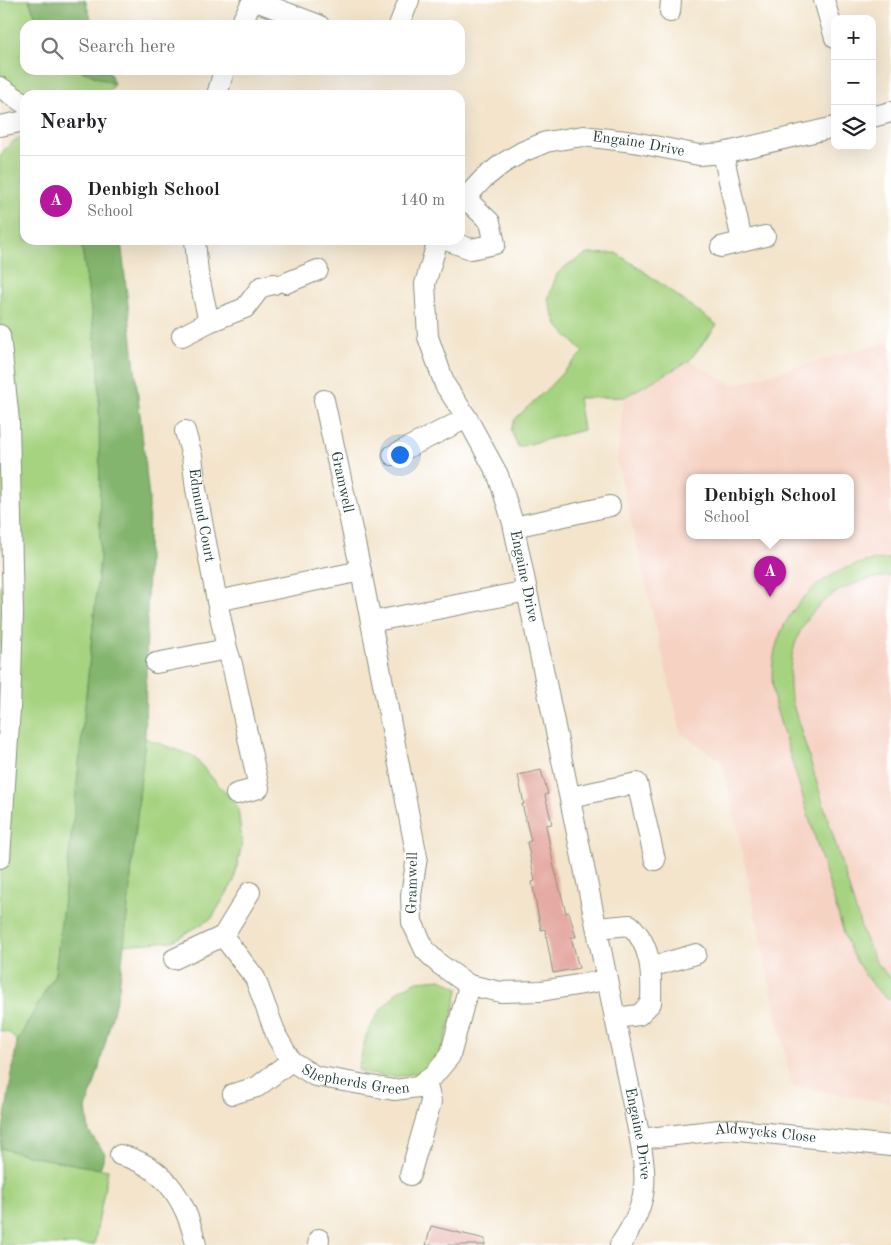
<!DOCTYPE html>
<html lang="en">
<head>
<meta charset="utf-8">
<style>
	:root { --surface:#fff; --page:#f2f2f2; --text:#202124; --muted:#757577; --line:#e0e0e0; --accent:#b5179e }
	body { margin:0; font-family:"Old Standard TT",serif; background:var(--page); color:var(--text) }
	.controls { position:absolute; right:15px; top:15px; display:grid; overflow:hidden; border-radius:10px; box-shadow:0 5px 20px #0002 }
	.controls button { width:45px; height:45px; display:grid; place-items:center; padding:0; border:0; border-bottom:1px solid var(--line); background:var(--surface); color:var(--text); font:25px sans-serif }
	.you { position:absolute; left:399px; top:454px; width:18px; height:18px; margin:-12px; border:4px solid #fff; border-radius:50%; background:#1a73e8; box-shadow:0 0 0 8px #1a73e833 }
	.badge { display:grid; place-items:center; width:32px; height:32px; border-radius:50%; background:var(--accent); color:#fff; font-size:16px; font-weight:700 }
	.pin { position:absolute; translate:-50% -41px; filter:drop-shadow(0 1px 2px #0008) }
	.pin::after { content:''; position:absolute; top:26px; width:18px; height:15px; background:inherit; clip-path:polygon(0 0,100% 0,50% 100%) }
	.popup { position:absolute; left:686px; top:474px; width:168px; height:65px; box-sizing:border-box; display:grid; place-content:center; border-radius:10px; background:var(--surface); filter:drop-shadow(0 1px 4px #0005); font-size:16px; white-space:nowrap; color:var(--muted) }
	.popup b { font-size:19px; color:var(--text) }
	.popup::after { content:''; position:absolute; left:50%; top:100%; margin-left:-10px; border:10px solid transparent; border-top-color:var(--surface) }
	.list { margin:0; padding:0; list-style:none }
	h2 { display:flex; justify-content:space-between; align-items:center; height:65px; margin:0; padding:0 20px; font-size:21px }
	h2 small { font-size:16px; font-weight:400; color:var(--muted) }
	.list li { display:grid; grid-template-columns:32px 1fr auto; gap:15px; align-items:center; box-sizing:border-box; height:90px; padding:0 20px; border-top:1px solid var(--line) }
	.list b { display:block; font-size:19px; white-space:nowrap }
	.list p { margin:0; font-size:16px; white-space:nowrap; color:var(--muted) }
	.list em { font-size:16px; font-style:normal; color:var(--muted) }
	.icon { flex:none; width:28px; height:28px; fill:none; stroke:currentColor; stroke-width:2; stroke-linecap:round; stroke-linejoin:round }
	.map { position:relative; flex:none; width:891px; height:1245px; overflow:hidden }
	.search { position:absolute; background:var(--surface); box-shadow:0 5px 20px #0002; left:20px; top:20px; width:445px; height:55px; display:flex; align-items:center; gap:12px; box-sizing:border-box; padding:0 18px; border-radius:15px; color:var(--muted); font-size:19px }
	.panel { position:absolute; background:var(--surface); box-shadow:0 5px 20px #0002; left:20px; top:90px; width:445px; height:155px; border-radius:15px }
	.map>svg:first-child { display:block }
	.built { fill:#f6d2c3; fill-rule:evenodd }
	.green { fill:#a6d380; stroke:#62885a }
	.forest { fill:#84b56e; stroke:#527951 }
	.building { fill:#e4aaa3 }
	.lines { fill:none; stroke-linecap:round; stroke-linejoin:round }
	.minor-casing { stroke:#899080; stroke-width:22 }
	.minor { stroke:#fff; stroke-width:20 }
	.labels { text-anchor:middle; dominant-baseline:central; stroke-width:4.5; stroke-linejoin:round; paint-order:stroke }
	.street-label { font-size:15px; fill:#1f3d34; stroke:#fff }
</style>
</head>
<body>
<div class="map">
<svg width="891" height="1245" viewBox="0 0 891 1245">
	<rect width="100%" height="100%" fill="#fff"/>
	<filter id="ink" filterUnits="userSpaceOnUse"><feTurbulence type="fractalNoise" baseFrequency=".02" numOctaves="2"/><feDisplacementMap in="SourceGraphic" scale="10" xChannelSelector="R" yChannelSelector="G"/><feConvolveMatrix kernelMatrix="1 2 1 2 8 2 1 2 1" color-interpolation-filters="sRGB"/></filter>
	<filter id="wash" filterUnits="userSpaceOnUse"><feTurbulence type="fractalNoise" baseFrequency=".0096" numOctaves="4" result="noise"/><feDisplacementMap in="SourceGraphic" scale="20" xChannelSelector="R" yChannelSelector="G"/><feGaussianBlur stdDeviation="1.12" result="paint"/><feColorMatrix in="noise" values="0 0 0 0 0 0 0 0 0 0 0 0 0 0 0 0 0 1.4 0 .05"/><feComposite in="paint" operator="in"/></filter>
	<g filter="url(#wash)">
		<rect width="100%" height="100%" fill="#f3e4cb"/>
		<path class="built" d="M891 341V1103L792 1086 723 762 681 733 617 462 624 397 689 361 711 372 732 385ZM690 478H850V536H690Z"/>
		<g class="green">
			<path d="M0 0H29L39 25H25V70H79L114 84 108 93 95 95H29L0 78Z"/>
			<path d="M25 136V240H81L99 367 100 557 75 804 55 974 17 1042 10 1033 0 1031V584L12 611 11 508H0V156C6 147 14 139 25 136Z"/>
			<path d="M616 253 642 270 717 325 689 361 624 397 578 398 583 430 518 447 511 430 515 419 545 391 583 352 557 325 548 299 557 274 570 263 588 254Z"/>
			<path d="M891 559V576C823 581 782 629 791 698L863 934 876 962 891 979V1001C870 987 856 963 846 940L775 705C773 691 771 677 773 663 779 605 833 559 891 559Z"/>
			<path d="M145 738 193 756 238 807 242 843 234 881 212 918 173 941 124 945Z"/>
			<path d="M441 979 459 988C453 1009 447 1046 434 1062 425 1073 400 1078 387 1076 377 1075 367 1075 358 1070L366 1036 378 1013 399 990 418 981Z"/>
			<path d="M0 1148 35 1157 108 1170 94 1245H0Z"/>
		</g>
		<g class="forest">
			<path d="M29 0H85L93 25H39Z"/>
			<path d="M79 70H109L114 84Z"/>
			<path d="M81 240H121L149 498 145 738 124 945 119 989 96 1079 86 1108 89 1132 105 1154 100 1169 35 1157 0 1148 17 1042 55 974 75 804 100 557 99 367Z"/>
		</g>
		<g id="blocks">
			<g class="building">
				<path d="M541 770 548 794 545 795 552 824 546 825 553 863 566 913 569 912 576 937H571L579 968 553 973 545 929 541 930 532 882 535 881 527 842 531 841 522 804H524L518 775Z"/>
				<path d="M431 1226 485 1239V1245H426Z"/>
			</g>
		</g>
	</g>
	<g filter="url(#ink)">
		<use href="#blocks" fill-opacity="0" stroke="#899080" stroke-width="1"/>
		<g class="lines">
			<g class="minor-casing">
				<g id="minor">
					<path d="M253 0 319 25"/>
					<path d="M824 0 835 38"/>
					<path d="M670 12 671 0"/>
					<path d="M240 25 253 0"/>
					<path d="M399 25 409 0"/>
					<path d="M0 87 25 104"/>
					<path d="M217 95 224 70"/>
					<path d="M872 117 891 112"/>
					<path d="M0 126 25 121"/>
					<path d="M723 153 742 241"/>
					<path id="s1" d="M460 204 483 179 502 164 522 152 546 142 583 136 634 142 699 155 723 153 835 127"/>
					<path id="s2" d="M438 240 425 284 428 337 445 385 467 418 498 475 513 523 640 1139C642 1154 646 1171 644 1186 643 1206 631 1229 620 1245"/>
					<path d="M446 240 471 249 495 244 490 222 465 198"/>
					<path d="M721 247 765 236"/>
					<path d="M286 283 318 270"/>
					<path d="M209 322 245 308 261 287 274 284"/>
					<path d="M0 335 9 421 13 613 10 709 0 858"/>
					<path d="M182 336 209 322 198 273 195 240"/>
					<path id="s3" d="M324 400 361 571 417 857 411 895 412 922 425 950 439 964 469 985 501 992 541 991 607 980"/>
					<path id="s4" d="M185 431 192 456 196 489 217 601 361 571"/>
					<path d="M393 455 467 418"/>
					<path d="M514 527 610 506"/>
					<path d="M371 622 527 591"/>
					<path d="M227 649 232 664 259 788 236 794"/>
					<path d="M156 663 227 649 217 601"/>
					<path d="M570 797 637 783 655 860"/>
					<path id="s5" d="M250 892 223 936 255 978 277 1037 291 1061 315 1076 394 1090 418 1087 435 1074 450 1056 469 985"/>
					<path d="M597 928 630 925C652 946 652 974 651 1003L639 1015 615 1018"/>
					<path d="M174 959 223 936"/>
					<path d="M651 967 696 954"/>
					<path d="M233 1094 257 1087 291 1061"/>
					<path id="s6" d="M640 1139 729 1129 891 1146"/>
					<path d="M120 1155C166 1166 187 1203 196 1245"/>
					<path d="M410 1175 431 1102 426 1081"/>
					<path d="M318 1245 319 1239"/>
				</g>
			</g>
			<use href="#minor" class="minor"/>
		</g>
	</g>
	<g class="labels">
		<g class="street-label">
			<text stroke="none"><textPath href="#s1" startOffset="201">Engaine Drive</textPath></text>
			<text stroke="none"><textPath href="#s3" startOffset="84">Gramwell</textPath></text>
			<text stroke="none"><textPath href="#s4" startOffset="86">Edmund Court</textPath></text>
			<text stroke="none"><textPath href="#s2" startOffset="359">Engaine Drive</textPath></text>
			<text transform="translate(413 883) rotate(-89)">Gramwell</text>
			<text stroke="none"><textPath href="#s5" startOffset="264">Shepherds Green</textPath></text>
			<text stroke="none"><textPath href="#s2" startOffset="928">Engaine Drive</textPath></text>
			<text stroke="none"><textPath href="#s6" startOffset="126">Aldwycks Close</textPath></text>
		</g>
	</g>
</svg>
<div class="controls">
<button>+</button>
<button>−</button>
<button><svg class="icon" aria-label="layers" viewBox="0 0 24 24"><path d="M12 4l9 5-9 5-9-5zM3 14l9 5 9-5"/></svg></button>
</div>
<div class="you"></div>
<div class="pin badge" style="left:770px;top:597px">A</div>
<div class="popup"><b>Denbigh School</b>School</div>
<div class="search"><svg class="icon" aria-label="search" viewBox="0 0 24 24"><circle cx="10" cy="10" r="6"/><path d="M15 15l6 6"/></svg>Search here</div>
<section class="panel">
<h2>Nearby<small></small></h2>
<ul class="list">
<li><span class="badge">A</span><div><b>Denbigh School</b><p>School</p></div><em>140 m</em></li>
</ul>
</section>
</div>
</body>
</html>
